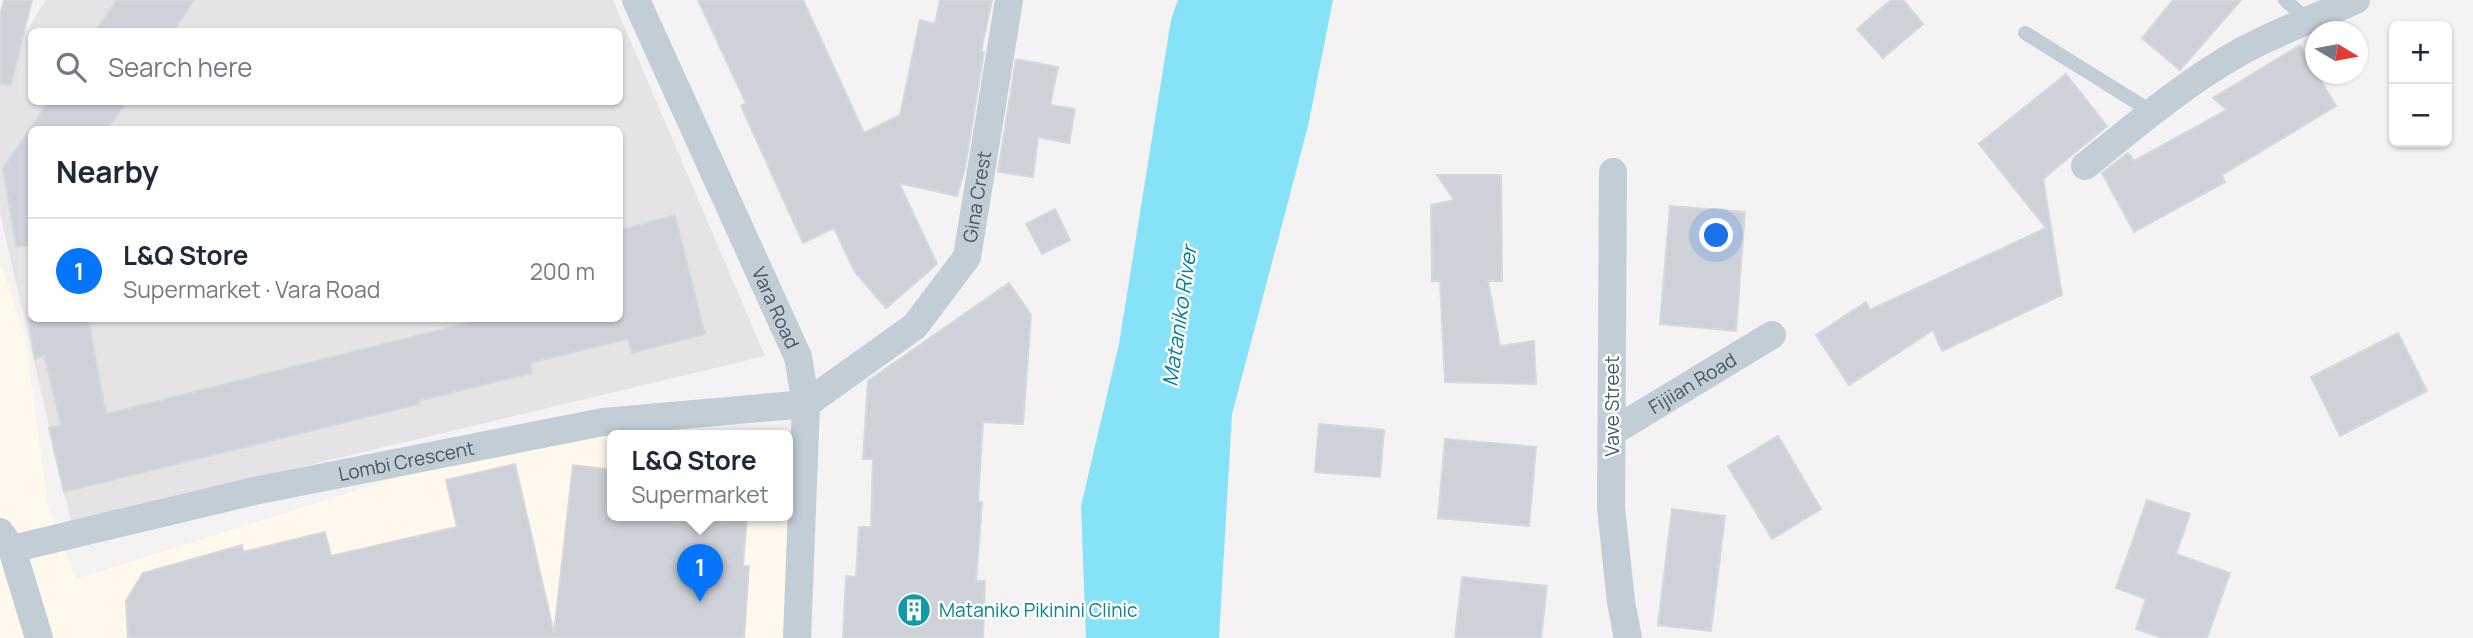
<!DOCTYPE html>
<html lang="en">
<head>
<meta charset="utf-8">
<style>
	:root { --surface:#fff; --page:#f2f2f3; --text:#1f2937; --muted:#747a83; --line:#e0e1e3; --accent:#0475fc }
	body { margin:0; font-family:Manrope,sans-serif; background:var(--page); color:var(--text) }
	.controls { position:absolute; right:21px; top:21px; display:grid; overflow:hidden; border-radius:10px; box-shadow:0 2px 5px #0004 }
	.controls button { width:63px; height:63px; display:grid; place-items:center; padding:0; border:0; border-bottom:2px solid var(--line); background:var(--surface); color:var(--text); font:35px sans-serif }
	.compass { position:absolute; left:2305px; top:21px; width:63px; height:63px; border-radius:50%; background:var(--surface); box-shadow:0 2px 5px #0004; rotate:100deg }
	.you { position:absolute; left:1717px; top:236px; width:24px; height:24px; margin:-18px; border:5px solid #fff; border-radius:50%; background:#1a73e8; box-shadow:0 0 0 10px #1a73e833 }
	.badge { display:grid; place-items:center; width:46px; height:46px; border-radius:50%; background:var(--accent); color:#fff; font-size:23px; font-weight:700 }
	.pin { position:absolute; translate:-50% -58px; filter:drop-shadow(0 2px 4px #0008) }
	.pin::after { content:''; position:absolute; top:37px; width:24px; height:21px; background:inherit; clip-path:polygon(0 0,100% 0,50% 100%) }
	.popup { position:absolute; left:607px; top:430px; width:186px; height:91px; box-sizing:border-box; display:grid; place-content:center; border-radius:10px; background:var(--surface); filter:drop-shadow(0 2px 5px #0005); font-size:23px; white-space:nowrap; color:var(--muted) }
	.popup b { font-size:26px; color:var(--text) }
	.popup::after { content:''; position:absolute; left:50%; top:100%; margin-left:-14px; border:14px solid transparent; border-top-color:var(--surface) }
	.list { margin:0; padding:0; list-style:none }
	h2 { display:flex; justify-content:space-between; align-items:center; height:91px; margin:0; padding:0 28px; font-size:30px }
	h2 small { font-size:23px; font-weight:400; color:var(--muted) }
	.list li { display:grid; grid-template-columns:46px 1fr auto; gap:21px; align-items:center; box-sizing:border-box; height:105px; padding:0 28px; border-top:2px solid var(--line) }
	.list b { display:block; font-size:26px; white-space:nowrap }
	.list p { margin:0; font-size:23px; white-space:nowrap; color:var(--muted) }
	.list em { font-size:23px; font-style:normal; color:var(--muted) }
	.icon { flex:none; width:38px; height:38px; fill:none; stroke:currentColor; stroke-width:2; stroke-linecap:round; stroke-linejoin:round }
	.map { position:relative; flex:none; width:2473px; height:638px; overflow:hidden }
	.search { position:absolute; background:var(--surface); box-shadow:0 2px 5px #0004; left:28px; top:28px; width:595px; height:77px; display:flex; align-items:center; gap:18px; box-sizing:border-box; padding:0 24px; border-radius:10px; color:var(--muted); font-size:26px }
	.panel { position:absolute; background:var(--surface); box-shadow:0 2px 5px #0004; left:28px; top:126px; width:595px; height:196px; border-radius:10px }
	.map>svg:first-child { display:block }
	.commercial { fill:#fef9ec }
	.education { fill:#e6e3e4; fill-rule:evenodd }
	.water { fill:#85e2f7 }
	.building { fill:#ced1d8; stroke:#d5d8de; stroke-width:2 }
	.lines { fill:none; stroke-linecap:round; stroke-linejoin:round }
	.service { stroke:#c2cdd5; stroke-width:14 }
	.minor { stroke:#c2cdd5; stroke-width:28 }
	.labels { text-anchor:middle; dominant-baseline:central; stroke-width:5; stroke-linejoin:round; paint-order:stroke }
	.street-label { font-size:19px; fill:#475662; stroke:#fff }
	.culture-label { font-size:19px; fill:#0d838f; stroke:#fff; text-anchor:start }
	.water-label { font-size:21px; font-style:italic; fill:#037e9a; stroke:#fff }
</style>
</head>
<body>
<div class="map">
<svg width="2473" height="638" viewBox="0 0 2473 638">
	<rect width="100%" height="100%" fill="#f4f2f2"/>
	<path class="commercial" d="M0 260 25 338 48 505 76 579 522 438 612 436V516H788V436H649L803 433 793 638H0Z"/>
	<path class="education" d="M46 0H613L765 356 71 522 0 213V72ZM32 32H620V102H32ZM32 130H620V318H32Z"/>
	<path class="water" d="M1178 0H1333L1308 126 1232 414 1219 638H1086L1081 506 1119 344 1171 20Z"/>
	<g class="building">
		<path d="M4 0H32L11 85 0 84V16Z"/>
		<path d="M117 0H194L173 32H95Z"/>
		<path d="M698 0H803L864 133 900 115 920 20 935 24 940 0H992L981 52H984L965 168 957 196 899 183 937 264 886 308 855 272 834 228 803 243 741 106 746 103Z"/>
		<path d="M1891 0H1903L1923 24 1883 58 1857 29Z"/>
		<path d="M2173 0H2241L2180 70 2142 38Z"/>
		<path d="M2300 45 2336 106 2222 175 2225 182 2134 232 2102 173 2128 153 2134 161 2227 110 2213 98Z"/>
		<path d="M1016 59 1058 67 1050 105 1075 109 1069 143 1038 137 1033 177 998 172Z"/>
		<path d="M2066 74 2107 126 2043 179 2062 295 1942 351 1933 330 1849 385 1816 335 1866 302 1870 310 2046 228 1979 144Z"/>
		<path d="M48 102H126L107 130H32V245L16 247 3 169Z"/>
		<path d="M1437 175H1501L1502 281H1488L1500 346 1534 341 1536 384 1445 382 1440 281H1432L1431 205 1454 200Z"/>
		<path d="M1670 206 1745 212 1736 331 1660 324Z"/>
		<path d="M1055 209 1070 240 1042 254 1026 224Z"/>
		<path d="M675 215 705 334 632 353 628 339 530 363 532 373 418 401 419 404 64 492 49 428 61 425 44 355 35 359 28 318H88L106 414 487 318H620V230Z"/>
		<path d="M1009 283 1031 315 1023 424 983 422 978 502H982L976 581H985L983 638H843L846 576 856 577 859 527H871L873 459H863L868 381Z"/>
		<path d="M2398 333 2427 391 2340 436 2311 377Z"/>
		<path d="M1319 424 1384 430 1380 477 1315 472Z"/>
		<path d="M1778 436 1821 509 1772 539 1728 466Z"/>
		<path d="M1445 439 1536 447 1529 526 1438 518Z"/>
		<path d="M515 464 554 633 573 465 612 470V516H747L743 566H749L744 638H128L126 601 143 573 242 545 243 552 325 532 331 556 457 527 446 480Z"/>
		<path d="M2147 500 2190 514 2176 554 2230 573 2207 638H2162L2136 629 2146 599 2116 588Z"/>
		<path d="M1672 509 1725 516 1711 631 1658 625Z"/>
		<path d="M1462 577 1547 586 1541 638H1455Z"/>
	</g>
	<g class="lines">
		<g class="service">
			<path d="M2285 0 2309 21"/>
			<path d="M2025 33 2152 112"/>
		</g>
		<g class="minor">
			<path id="s1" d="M636 0 798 357 806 404 797 638"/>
			<path d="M2085 166C2136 125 2186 82 2242 51 2278 31 2318 17 2356 0"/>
			<path d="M1613 172 1611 507 1621 602 1628 638"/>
			<path id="s2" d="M1612 432 1772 335"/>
			<path d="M0 532 12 549 39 638"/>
			<path id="s3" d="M12 549 254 491 603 422 806 404 915 326 967 257 1009 0"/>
		</g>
	</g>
	<defs>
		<g id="building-disc" transform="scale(1.75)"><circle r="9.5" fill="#0f9aa8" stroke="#fff"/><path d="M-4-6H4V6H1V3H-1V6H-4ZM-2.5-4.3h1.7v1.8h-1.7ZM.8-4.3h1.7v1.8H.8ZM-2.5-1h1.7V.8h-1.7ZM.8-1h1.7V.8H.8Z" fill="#fff"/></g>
	</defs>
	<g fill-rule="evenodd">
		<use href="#building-disc" x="914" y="610"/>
	</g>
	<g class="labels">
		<g class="street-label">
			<text stroke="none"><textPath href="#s3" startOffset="1090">Gina Crest</textPath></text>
			<text stroke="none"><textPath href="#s1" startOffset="338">Vara Road</textPath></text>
			<text stroke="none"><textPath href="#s2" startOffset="94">Fijiian Road</textPath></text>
			<text transform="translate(1612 406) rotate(-90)">Vave Street</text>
			<text stroke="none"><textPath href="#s3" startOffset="404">Lombi Crescent</textPath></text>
		</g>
		<g class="culture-label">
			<text x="939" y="610">Mataniko Pikinini Clinic</text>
		</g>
		<g class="water-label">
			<text transform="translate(1179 316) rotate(-82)">Mataniko River</text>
		</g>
	</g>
</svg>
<div class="controls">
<button>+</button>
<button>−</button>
</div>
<svg class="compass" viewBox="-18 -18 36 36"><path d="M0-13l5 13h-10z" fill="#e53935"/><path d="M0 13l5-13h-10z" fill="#747a83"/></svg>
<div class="you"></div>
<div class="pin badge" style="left:700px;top:602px">1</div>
<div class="popup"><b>L&amp;Q Store</b>Supermarket</div>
<div class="search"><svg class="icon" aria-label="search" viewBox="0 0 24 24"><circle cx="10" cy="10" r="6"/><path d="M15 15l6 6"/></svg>Search here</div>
<section class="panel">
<h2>Nearby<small></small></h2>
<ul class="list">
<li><span class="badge">1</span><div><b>L&amp;Q Store</b><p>Supermarket · Vara Road</p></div><em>200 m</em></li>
</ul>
</section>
</div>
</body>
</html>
